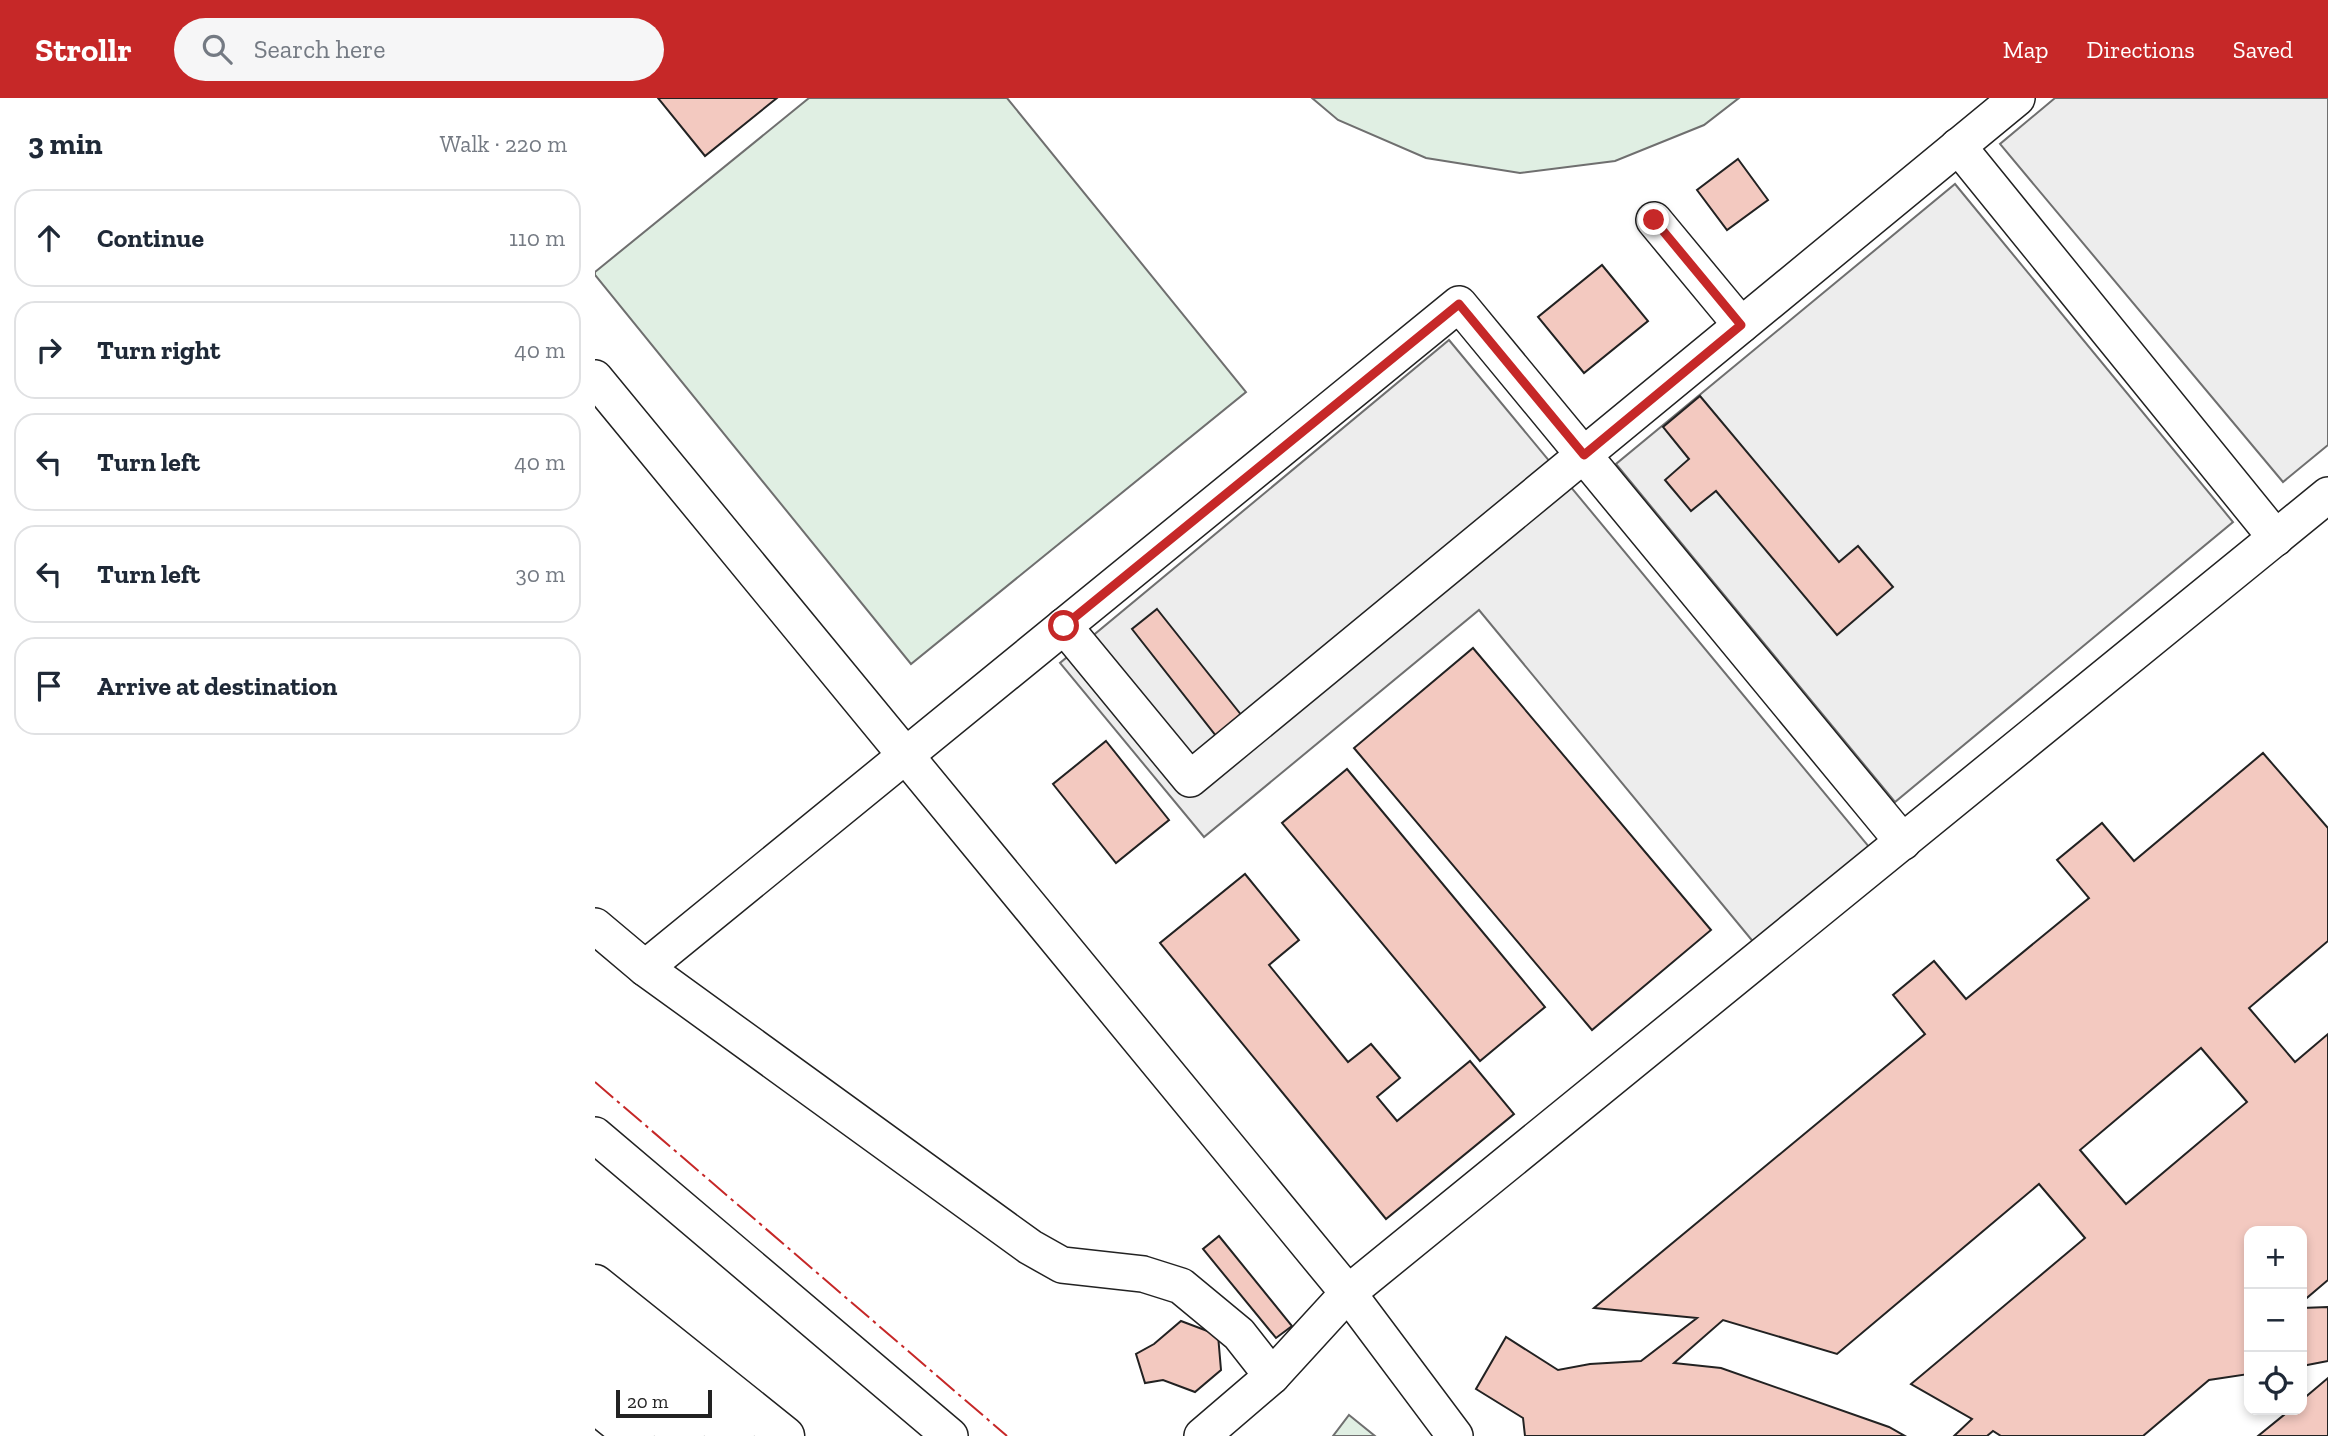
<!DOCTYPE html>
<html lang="en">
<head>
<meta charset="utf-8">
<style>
	:root { --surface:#fff; --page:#f6f6f7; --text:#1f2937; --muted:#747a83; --line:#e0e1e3; --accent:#c62828 }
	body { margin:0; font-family:"Zilla Slab",serif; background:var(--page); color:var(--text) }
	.controls { position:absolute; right:21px; bottom:21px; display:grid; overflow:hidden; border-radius:14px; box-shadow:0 4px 10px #0003 }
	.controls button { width:63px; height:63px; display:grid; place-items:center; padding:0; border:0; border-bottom:2px solid var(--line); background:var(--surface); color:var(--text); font:35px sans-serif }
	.scale { position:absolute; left:21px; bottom:18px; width:96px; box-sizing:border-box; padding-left:7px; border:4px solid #222; border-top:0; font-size:19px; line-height:24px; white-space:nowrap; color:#222; -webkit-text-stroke:5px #fff; paint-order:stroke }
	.stop { position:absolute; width:21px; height:21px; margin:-16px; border:5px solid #c62828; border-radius:50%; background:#fff }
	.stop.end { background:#c62828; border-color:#fff; box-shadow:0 2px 7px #0008 }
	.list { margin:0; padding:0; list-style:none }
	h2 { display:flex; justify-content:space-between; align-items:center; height:91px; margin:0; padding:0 28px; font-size:30px }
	h2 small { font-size:23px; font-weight:400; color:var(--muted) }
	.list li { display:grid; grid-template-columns:46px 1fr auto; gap:21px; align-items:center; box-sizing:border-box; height:98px; margin:0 14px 14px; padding:0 14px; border:2px solid var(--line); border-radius:21px }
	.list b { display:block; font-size:26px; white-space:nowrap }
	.list em { font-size:23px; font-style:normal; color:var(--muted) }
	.icon { flex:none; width:38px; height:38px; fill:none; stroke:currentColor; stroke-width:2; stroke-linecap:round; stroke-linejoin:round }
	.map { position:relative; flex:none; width:1733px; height:1338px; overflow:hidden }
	header { display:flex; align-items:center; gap:42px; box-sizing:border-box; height:98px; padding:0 35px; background:var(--accent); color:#fff }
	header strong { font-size:33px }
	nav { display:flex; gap:38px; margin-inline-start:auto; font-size:24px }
	.search { width:490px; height:63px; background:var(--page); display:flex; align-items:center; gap:18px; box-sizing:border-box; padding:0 24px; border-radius:38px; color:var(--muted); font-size:26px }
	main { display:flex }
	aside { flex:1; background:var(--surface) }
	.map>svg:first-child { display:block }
	.green { fill:#e0efe3; stroke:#6f6f6f; stroke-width:2 }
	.parking { fill:#ededed; stroke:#6f6f6f; stroke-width:2 }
	.building { fill:#f3c9c0; stroke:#222; stroke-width:2; fill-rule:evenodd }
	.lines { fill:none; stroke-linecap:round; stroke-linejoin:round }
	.minor-casing { stroke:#222; stroke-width:38 }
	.major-casing { stroke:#222; stroke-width:41 }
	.minor { stroke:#fff; stroke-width:35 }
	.major { stroke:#fff; stroke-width:38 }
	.power { stroke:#c62828; stroke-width:2; stroke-dasharray:24 5 3.5 5; stroke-linecap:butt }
	.route { stroke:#c62828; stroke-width:9 }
</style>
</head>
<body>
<header>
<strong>Strollr</strong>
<div class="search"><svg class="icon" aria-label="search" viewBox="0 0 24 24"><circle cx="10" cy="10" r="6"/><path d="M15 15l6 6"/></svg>Search here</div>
<nav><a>Map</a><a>Directions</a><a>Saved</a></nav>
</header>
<main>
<aside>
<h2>3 min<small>Walk · 220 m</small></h2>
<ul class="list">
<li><svg class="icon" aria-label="ahead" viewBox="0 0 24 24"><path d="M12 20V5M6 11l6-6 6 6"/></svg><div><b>Continue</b></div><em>110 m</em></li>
<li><svg class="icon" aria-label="right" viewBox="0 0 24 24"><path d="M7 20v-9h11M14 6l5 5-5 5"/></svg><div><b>Turn right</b></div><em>40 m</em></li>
<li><svg class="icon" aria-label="left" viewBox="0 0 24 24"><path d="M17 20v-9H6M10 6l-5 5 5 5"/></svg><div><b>Turn left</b></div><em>40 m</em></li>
<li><svg class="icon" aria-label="left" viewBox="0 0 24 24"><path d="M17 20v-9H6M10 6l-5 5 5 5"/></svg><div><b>Turn left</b></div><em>30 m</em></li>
<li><svg class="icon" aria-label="arrive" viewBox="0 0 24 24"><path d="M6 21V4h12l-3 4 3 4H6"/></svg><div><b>Arrive at destination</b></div></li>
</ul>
</aside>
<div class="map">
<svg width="1733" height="1338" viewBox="0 0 1733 1338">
	<rect width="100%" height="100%" fill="#fff"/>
	<g class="green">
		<path d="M214 0H412L651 294 316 566 0 177V174Z"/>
		<path d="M717 0H1144L1109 27 1020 63 925 75 831 60 743 22Z"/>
		<path d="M754 1317 780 1338H738Z"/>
	</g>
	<g class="parking">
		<path d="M1460 0H1733V347L1688 384 1405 46Z"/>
		<path d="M1360 86 1638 424 1300 704 1021 366Z"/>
		<path d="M854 242 1275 750 1160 846 884 512 609 739 465 565Z"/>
	</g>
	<g class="building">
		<path d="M63 0H182L110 58Z"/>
		<path d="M1143 61 1173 102 1132 132 1102 92Z"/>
		<path d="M1007 167 1053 223 989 275 943 219Z"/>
		<path d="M1105 298 1244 464 1263 448 1298 489 1242 537 1121 393 1096 413 1070 382 1094 361 1068 329Z"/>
		<path d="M562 511 655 628 629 648 537 531Z"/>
		<path d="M878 550 1116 832 997 932 759 650Z"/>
		<path d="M511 643 574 722 521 765 458 686Z"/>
		<path d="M1668 655 1733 730V843L1654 910 1700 964 1733 936V1182L1707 1204V1133H1654V1276L1614 1282 1548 1338H1406L1398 1333 1392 1338H1359L1377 1321 1316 1286 1490 1140 1444 1086 1242 1256 1128 1222 1079 1265 1126 1270 1294 1329 1310 1338H930L928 1320 881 1291 911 1239 963 1272 995 1266 1046 1263 1102 1220 999 1210 1330 936 1298 897 1339 863 1371 901 1494 800 1462 762 1507 725 1539 763ZM1606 950 1652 1004 1531 1106 1485 1052Z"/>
		<path d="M752 671 950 909 885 963 687 725Z"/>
		<path d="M650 776 704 842 674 867 753 964 776 946 805 980 782 999 802 1023 875 963 919 1016 791 1121 565 845Z"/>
		<path d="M624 1138 697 1228 681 1240 608 1151Z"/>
		<path d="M1733 1209V1263L1707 1268V1210Z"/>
		<path d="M586 1223 623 1237 626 1272 600 1294 568 1282 550 1285 541 1256 559 1246Z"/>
		<path d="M1733 1280V1338H1663L1695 1312H1707V1302Z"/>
	</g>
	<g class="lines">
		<g class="minor-casing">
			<g id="minor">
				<path d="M1363 48 1681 440"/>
				<path d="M1059 122 1146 227"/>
				<path d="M0 280 753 1195 860 1338"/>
				<path d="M469 528 595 681 1422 0"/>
				<path d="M0 828 50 870 435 1149 467 1167 548 1176 586 1188 644 1236 677 1278"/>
				<path d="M50 870 864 206 1308 744"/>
				<path d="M0 1037 355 1338"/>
				<path d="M607 1338 677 1278 753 1195 1733 397"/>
			</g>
		</g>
		<g class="major-casing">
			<g id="major">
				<path d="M0 1186 190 1338"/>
				<path d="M0 1226 140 1338"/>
				<path d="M0 1266 90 1338"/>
				<path d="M0 1306 40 1338"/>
			</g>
		</g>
		<use href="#minor" class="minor"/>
		<use href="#major" class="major"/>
		<path class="power" d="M0 984 412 1338"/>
	</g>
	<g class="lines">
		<path class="route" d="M469 528 864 206 989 357 1146 227 1059 122"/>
	</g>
</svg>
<div class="controls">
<button>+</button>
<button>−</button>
<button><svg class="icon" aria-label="locate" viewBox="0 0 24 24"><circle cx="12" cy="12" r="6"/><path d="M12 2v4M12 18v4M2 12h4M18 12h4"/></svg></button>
</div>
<div class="scale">20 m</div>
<div class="stop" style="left:469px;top:528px"></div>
<div class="stop end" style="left:1059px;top:122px"></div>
</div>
</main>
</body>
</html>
